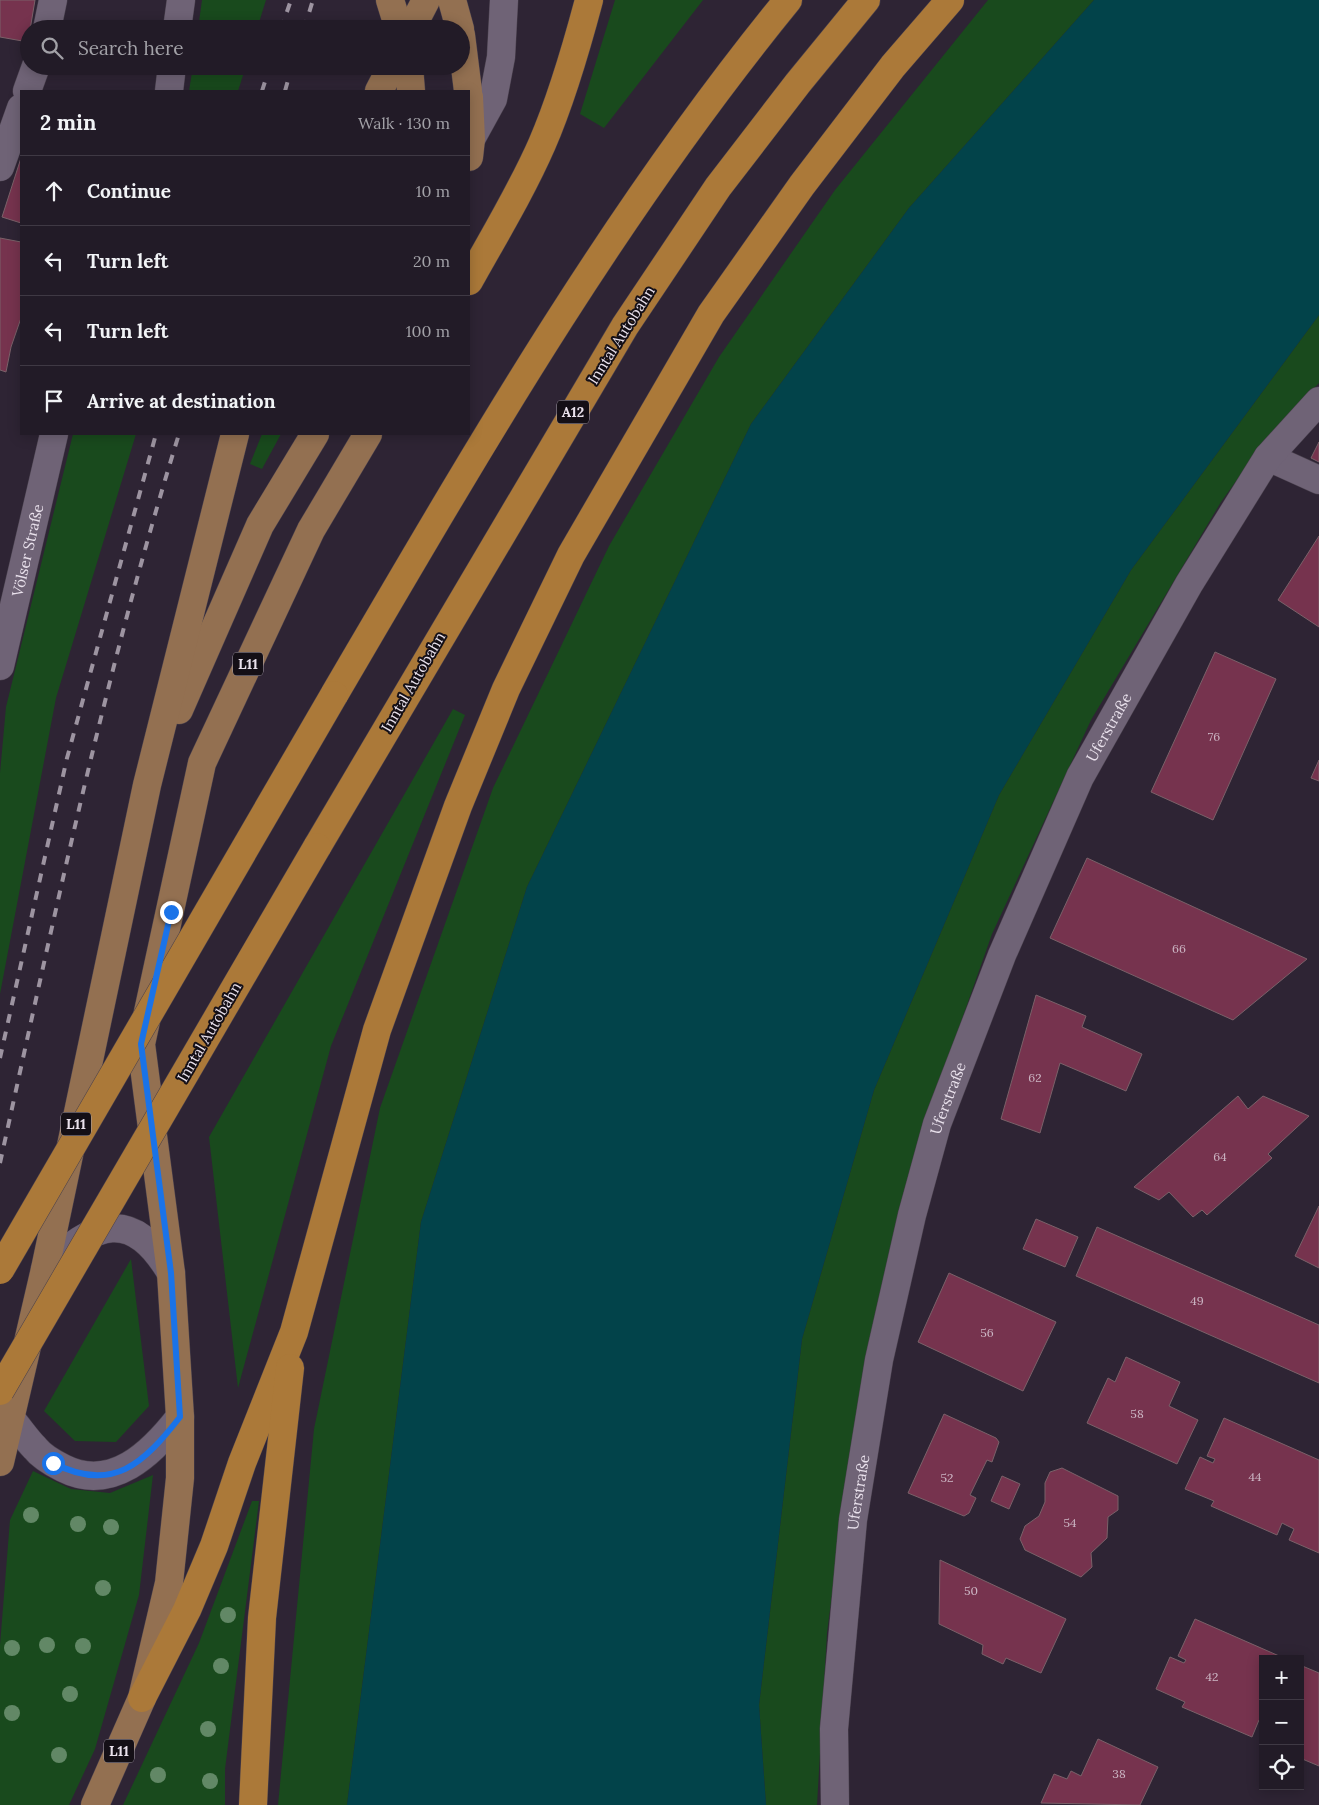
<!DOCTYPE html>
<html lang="en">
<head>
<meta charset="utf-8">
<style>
	:root { --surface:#221b27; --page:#2a242f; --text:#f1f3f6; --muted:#a2a1a7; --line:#3f3944 }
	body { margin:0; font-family:Lora,serif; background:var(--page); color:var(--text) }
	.controls { position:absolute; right:15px; bottom:15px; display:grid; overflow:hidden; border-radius:0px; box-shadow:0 2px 12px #0003 }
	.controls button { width:45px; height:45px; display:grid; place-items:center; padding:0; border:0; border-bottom:1px solid var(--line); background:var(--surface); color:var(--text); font:25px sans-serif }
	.stop { position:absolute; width:15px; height:15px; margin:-11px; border:4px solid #1a73e8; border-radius:50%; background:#fff }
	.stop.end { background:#1a73e8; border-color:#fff; box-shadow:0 1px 5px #0008 }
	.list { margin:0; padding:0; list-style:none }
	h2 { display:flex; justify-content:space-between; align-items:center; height:65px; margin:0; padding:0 20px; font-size:21px }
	h2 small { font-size:16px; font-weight:400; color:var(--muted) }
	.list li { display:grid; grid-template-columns:32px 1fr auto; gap:15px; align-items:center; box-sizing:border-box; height:70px; padding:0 20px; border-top:1px solid var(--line) }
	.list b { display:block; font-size:19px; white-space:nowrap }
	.list em { font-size:16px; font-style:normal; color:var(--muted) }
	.icon { flex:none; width:28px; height:28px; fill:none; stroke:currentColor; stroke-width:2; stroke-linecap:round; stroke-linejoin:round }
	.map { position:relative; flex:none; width:1319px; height:1805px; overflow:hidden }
	.search { position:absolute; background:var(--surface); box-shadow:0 2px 12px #0003; left:20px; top:20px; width:450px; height:55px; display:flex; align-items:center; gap:12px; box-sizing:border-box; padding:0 18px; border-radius:28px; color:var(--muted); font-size:19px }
	.panel { position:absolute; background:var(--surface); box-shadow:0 2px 12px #0003; left:20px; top:90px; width:450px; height:345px; border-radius:0px }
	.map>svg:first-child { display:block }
	.green { fill:#194a1d }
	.water { fill:#02434a }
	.building { fill:#76334e; stroke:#7a6169 }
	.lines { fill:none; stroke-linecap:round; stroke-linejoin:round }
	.minor-casing { stroke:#49404d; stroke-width:29 }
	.major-casing { stroke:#49404d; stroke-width:29 }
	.highway-casing { stroke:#49404d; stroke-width:29 }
	.minor { stroke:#6f6376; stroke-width:28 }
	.major { stroke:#937051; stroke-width:28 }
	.highway { stroke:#ab7939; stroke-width:28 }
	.rail { stroke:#9d94a1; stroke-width:4; stroke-dasharray:9 9; stroke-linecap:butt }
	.highway-bridge-casing { stroke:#49404d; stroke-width:29; stroke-linecap:butt }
	.highway-bridge { stroke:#ab7939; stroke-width:28 }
	.tree { fill:#628866 }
	.route { stroke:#1a73e8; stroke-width:6 }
	.labels { text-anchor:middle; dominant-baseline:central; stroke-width:4; stroke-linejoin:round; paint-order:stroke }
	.number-label { font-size:12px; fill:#ccb6c4 }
	.shield { fill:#140f16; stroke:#a9a2ac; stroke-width:1 }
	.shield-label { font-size:14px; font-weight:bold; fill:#e9e1ec }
	.street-label { font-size:15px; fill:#e9e1ec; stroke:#140f16 }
</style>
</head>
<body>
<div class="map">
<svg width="1319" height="1805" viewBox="0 0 1319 1805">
	<rect width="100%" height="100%" fill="#2e2434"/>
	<g class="green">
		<path d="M202 0H266L257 29H198Z"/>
		<path d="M615 0H703L604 128 580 114Z"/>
		<path d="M988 0H1094L909 208 751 424 527 887 421 1222 347 1805H278L314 1429 380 1108 493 788 609 546 719 357 835 190Z"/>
		<path d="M193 66H246L238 91H189Z"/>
		<path d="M1319 315V383L1267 438 1221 502 1091 720 992 934 925 1124 852 1440 827 1633 817 1805H766L759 1705 802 1339 874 1090 999 795 1131 570Z"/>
		<path d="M73 434H136L56 698 0 994V773L6 707Z"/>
		<path d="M262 434H281L262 469 250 464Z"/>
		<path d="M453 709 465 715 331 1046 238 1388 209 1137Z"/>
		<path d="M131 1259 149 1406 116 1442 75 1441 44 1411Z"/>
		<path d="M33 1471 71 1489 110 1493 153 1475 139 1595 95 1749 69 1805H0V1645L10 1520Z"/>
		<path d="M252 1501H259L225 1769V1805H123L199 1643Z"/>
	</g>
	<path class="water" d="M1094 0H1319V315L1131 570 999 795 874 1090 802 1339 759 1705 766 1805H347L421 1222 527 887 751 424 909 208Z"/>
	<g class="building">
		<path d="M0 0H35L28 42 0 37Z"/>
		<path d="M21 158V223L2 217Z"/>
		<path d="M0 238 21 242V318L11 347 6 372 0 370Z"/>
		<path d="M1319 442V462L1311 458Z"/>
		<path d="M1319 536V627L1278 600Z"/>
		<path d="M1215 652 1276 679 1213 820 1151 792Z"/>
		<path d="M1319 760V781L1311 778Z"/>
		<path d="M1087 858 1307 959 1233 1020 1050 938Z"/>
		<path d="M1036 995 1086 1016 1082 1027 1142 1054 1126 1091 1060 1063 1040 1133 1001 1119Z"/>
		<path d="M1238 1096 1248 1109 1263 1096 1309 1116 1268 1154 1272 1158 1207 1215 1202 1210 1193 1217 1169 1192 1159 1200 1134 1187Z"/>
		<path d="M1319 1206V1268L1295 1256Z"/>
		<path d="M1036 1219 1078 1237 1065 1267 1023 1249Z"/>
		<path d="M1097 1227 1319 1325V1383L1076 1276Z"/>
		<path d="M949 1273 1056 1322 1023 1391 918 1342Z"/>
		<path d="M1126 1357 1180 1382 1169 1406 1198 1420 1177 1464 1087 1423 1108 1378 1115 1382Z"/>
		<path d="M944 1414 996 1438 999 1442 992 1462 987 1460 970 1495 976 1498 969 1513 964 1516 908 1493Z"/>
		<path d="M1224 1418 1319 1460V1553L1289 1540 1294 1529 1282 1523 1277 1535 1211 1506 1214 1501 1185 1489 1200 1457 1213 1463 1215 1459 1207 1456Z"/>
		<path d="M1062 1468 1118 1496V1510L1108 1517 1107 1538 1091 1553 1092 1567 1081 1577 1025 1550 1020 1539 1025 1526 1039 1516 1045 1502V1483L1050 1472Z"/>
		<path d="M1002 1476 1020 1484 1009 1509 991 1501Z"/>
		<path d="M940 1560 1066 1619 1041 1673 1006 1658 1003 1664 982 1654 983 1645 939 1624Z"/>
		<path d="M1195 1619 1286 1659H1263V1721L1259 1720 1252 1737 1182 1707 1185 1702 1156 1689 1170 1657 1184 1663 1186 1660 1178 1656Z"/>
		<path d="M1300 1665 1319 1673V1766L1300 1758Z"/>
		<path d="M1098 1739 1158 1767 1140 1805 1041 1803 1054 1774 1067 1779 1071 1771 1081 1776Z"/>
	</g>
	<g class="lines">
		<g class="minor-casing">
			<g id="minor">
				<path d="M47 29 53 0"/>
				<path d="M177 29 181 0"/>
				<path d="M27 91 36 66"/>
				<path d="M169 91 172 66"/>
				<path d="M471 139 493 99 501 57 504 0"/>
				<path d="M0 167 21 108"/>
				<path d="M1268 457 1319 480"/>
				<path id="s1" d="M0 666 54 434"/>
				<path d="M45 1269C94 1222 132 1206 171 1273"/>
				<path d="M11 1419C19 1428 26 1439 35 1448 42 1457 53 1463 63 1468 112 1493 152 1453 180 1417"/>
				<path id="s2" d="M835 1805 834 1729 853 1520 879 1360 912 1215 937 1124 1002 955 1080 777 1189 584 1268 457 1319 401"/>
			</g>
		</g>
		<g class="major-casing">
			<g id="major">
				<path d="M390 0 399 29"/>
				<path d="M452 0 460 29"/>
				<path d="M411 29 426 0"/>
				<path d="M461 35 468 91"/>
				<path d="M409 66 411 91"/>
				<path d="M379 91 392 66"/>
				<path d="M469 97 471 139 469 157"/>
				<path d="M179 710 260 525 315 434"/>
				<path d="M0 1462 45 1269 147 785 235 434"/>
				<path d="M95 1805 142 1698 169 1583 180 1478V1417L171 1273 141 1044 202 763 311 530 368 434"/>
			</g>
		</g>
		<g class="highway-casing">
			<g id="highway">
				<path d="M469 281C494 236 521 192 542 144 562 98 576 49 589 0"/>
				<path d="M334 695C474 456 612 215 788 0"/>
				<path d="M317 847 625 326 718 187 798 83 866 0"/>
				<path d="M142 1698 187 1610 214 1546 242 1463 294 1332 377 1030 458 806 506 689 571 555 711 314 802 185 893 66 950 0"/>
				<path d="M253 1805 262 1618 290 1368"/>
			</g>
		</g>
		<use href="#minor" class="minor"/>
		<use href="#major" class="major"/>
		<use href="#highway" class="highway"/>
		<g class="rail">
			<path d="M281 29 291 0"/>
			<path d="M304 29 313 0"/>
			<path d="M262 91 270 66"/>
			<path d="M285 91 292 66"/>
			<path d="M0 1058 67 758 156 434"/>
			<path d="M0 1163C54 918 105 673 179 434"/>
		</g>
		<g class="highway-bridge-casing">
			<g id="highway-bridge">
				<path d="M0 1270 334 695"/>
				<path d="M0 1391 317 847"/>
			</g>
		</g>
		<use href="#highway-bridge" class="highway-bridge"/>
	</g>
	<g class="tree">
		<circle cx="31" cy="1515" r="8"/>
		<circle cx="78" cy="1524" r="8"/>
		<circle cx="111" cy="1527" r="8"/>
		<circle cx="103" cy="1588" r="8"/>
		<circle cx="228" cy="1615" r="8"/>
		<circle cx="47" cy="1645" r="8"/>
		<circle cx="83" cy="1646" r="8"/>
		<circle cx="12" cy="1648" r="8"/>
		<circle cx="221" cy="1666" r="8"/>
		<circle cx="70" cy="1694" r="8"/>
		<circle cx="12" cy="1713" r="8"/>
		<circle cx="208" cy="1729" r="8"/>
		<circle cx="59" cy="1755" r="8"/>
		<circle cx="158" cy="1775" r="8"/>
		<circle cx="210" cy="1781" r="8"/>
	</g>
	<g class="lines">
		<path class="route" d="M53 1463C113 1494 144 1463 180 1417L171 1273 141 1044 171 912"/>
	</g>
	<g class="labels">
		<g class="number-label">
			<text x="1214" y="736">76</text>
			<text x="1179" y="948">66</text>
			<text x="1035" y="1077">62</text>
			<text x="1220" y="1156">64</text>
			<text x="1197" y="1300">49</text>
			<text x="987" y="1332">56</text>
			<text x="1137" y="1413">58</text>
			<text x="1255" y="1476">44</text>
			<text x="947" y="1477">52</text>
			<text x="1070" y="1522">54</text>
			<text x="971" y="1590">50</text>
			<text x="1212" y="1676">42</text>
			<text x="1119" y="1773">38</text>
		</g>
		<g class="shield">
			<rect x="557" y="400.5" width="32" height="23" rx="4"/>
			<rect x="233" y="652.5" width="30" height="23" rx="4"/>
			<rect x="61" y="1112.5" width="30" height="23" rx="4"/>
			<rect x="104" y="1739.5" width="30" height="23" rx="4"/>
		</g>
		<g class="shield-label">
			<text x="573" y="412">A12</text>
			<text x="248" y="664">L11</text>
			<text x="76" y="1124">L11</text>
			<text x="119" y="1751">L11</text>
		</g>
		<g class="street-label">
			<text transform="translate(621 335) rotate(-58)">Inntal Autobahn</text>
			<text stroke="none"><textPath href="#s1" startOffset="119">Völser Straße</textPath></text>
			<text transform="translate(413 682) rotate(-60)">Inntal Autobahn</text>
			<text stroke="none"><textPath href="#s2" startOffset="1124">Uferstraße</textPath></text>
			<text transform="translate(209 1032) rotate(-60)">Inntal Autobahn</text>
			<text stroke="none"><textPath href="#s2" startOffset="719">Uferstraße</textPath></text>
			<text stroke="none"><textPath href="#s2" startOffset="314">Uferstraße</textPath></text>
		</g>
	</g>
</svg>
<div class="controls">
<button>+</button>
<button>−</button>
<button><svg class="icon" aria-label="locate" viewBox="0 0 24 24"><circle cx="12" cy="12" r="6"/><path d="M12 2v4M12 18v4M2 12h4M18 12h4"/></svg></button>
</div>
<div class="stop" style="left:53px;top:1463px"></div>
<div class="stop end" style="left:171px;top:912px"></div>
<div class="search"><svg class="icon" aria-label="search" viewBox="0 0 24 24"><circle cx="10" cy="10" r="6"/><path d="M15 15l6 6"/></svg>Search here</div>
<section class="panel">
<h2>2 min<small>Walk · 130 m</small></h2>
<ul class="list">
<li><svg class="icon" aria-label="ahead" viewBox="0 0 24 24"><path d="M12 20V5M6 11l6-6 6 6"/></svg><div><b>Continue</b></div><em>10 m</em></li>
<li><svg class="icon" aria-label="left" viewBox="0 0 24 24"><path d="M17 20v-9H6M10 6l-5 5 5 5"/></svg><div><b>Turn left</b></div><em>20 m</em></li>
<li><svg class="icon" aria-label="left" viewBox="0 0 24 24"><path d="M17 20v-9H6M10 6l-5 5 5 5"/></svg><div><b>Turn left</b></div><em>100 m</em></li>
<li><svg class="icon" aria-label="arrive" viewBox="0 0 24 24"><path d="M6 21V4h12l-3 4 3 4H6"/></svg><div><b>Arrive at destination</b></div></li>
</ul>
</section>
</div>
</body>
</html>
